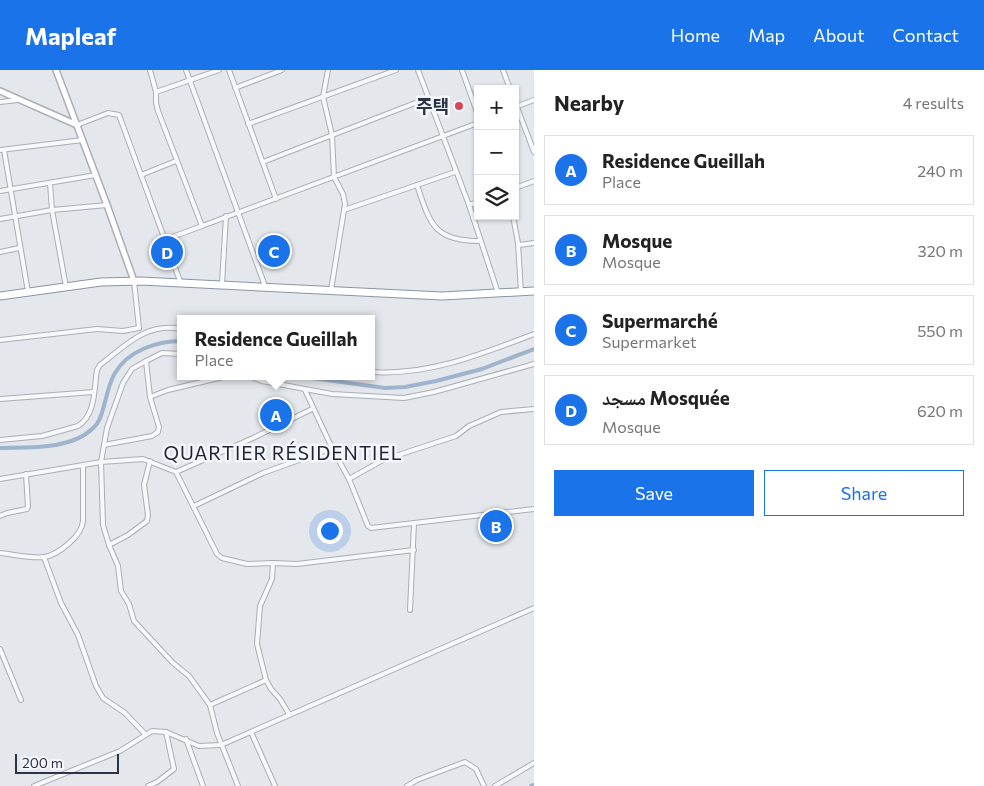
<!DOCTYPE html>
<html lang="en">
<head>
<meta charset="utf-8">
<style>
	:root { --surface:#fff; --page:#f6f6f6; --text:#222; --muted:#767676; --line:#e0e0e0; --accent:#1a73e8 }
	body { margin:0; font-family:Commissioner,"Noto Naskh Arabic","Noto Sans KR",sans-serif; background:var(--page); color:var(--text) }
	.controls { position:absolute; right:15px; top:15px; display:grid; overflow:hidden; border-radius:0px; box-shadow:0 1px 4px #0004 }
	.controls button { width:45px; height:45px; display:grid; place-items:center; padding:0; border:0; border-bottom:1px solid var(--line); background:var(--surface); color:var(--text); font:25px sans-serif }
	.scale { position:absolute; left:15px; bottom:12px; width:104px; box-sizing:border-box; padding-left:5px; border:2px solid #2b3445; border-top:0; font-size:14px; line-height:18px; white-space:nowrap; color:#2b3445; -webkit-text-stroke:4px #f4f6f9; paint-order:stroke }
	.you { position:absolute; left:329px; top:460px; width:18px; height:18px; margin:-12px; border:4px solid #fff; border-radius:50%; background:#1a73e8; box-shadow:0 0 0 8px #1a73e833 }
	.badge { display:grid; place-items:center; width:32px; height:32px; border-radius:50%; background:var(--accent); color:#fff; font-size:16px; font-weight:700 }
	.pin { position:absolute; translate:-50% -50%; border:2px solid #fff; box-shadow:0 1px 5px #0006 }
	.popup { position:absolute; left:177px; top:245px; width:198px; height:65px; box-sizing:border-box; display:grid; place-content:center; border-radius:0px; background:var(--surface); filter:drop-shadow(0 1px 4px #0005); font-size:16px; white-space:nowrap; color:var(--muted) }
	.popup b { font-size:19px; color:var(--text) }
	.popup::after { content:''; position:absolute; left:50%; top:100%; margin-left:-10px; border:10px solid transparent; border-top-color:var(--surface) }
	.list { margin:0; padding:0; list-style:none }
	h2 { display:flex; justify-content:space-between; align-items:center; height:65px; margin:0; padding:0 20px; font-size:21px }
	h2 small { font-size:16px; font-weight:400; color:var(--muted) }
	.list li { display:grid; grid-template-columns:32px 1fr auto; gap:15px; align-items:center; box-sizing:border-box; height:70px; margin:0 10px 10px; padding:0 10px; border:1px solid var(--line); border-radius:0px }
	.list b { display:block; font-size:19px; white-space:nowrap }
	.list p { margin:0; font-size:16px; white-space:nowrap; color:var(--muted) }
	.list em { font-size:16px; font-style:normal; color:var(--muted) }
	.actions { display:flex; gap:10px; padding:15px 20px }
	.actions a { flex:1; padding:11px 0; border:1px solid var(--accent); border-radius:0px; text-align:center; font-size:18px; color:var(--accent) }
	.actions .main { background:var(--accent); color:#fff }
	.icon { flex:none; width:28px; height:28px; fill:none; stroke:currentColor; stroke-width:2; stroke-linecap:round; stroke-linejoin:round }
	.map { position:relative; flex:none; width:534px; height:716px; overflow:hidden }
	header { display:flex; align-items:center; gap:30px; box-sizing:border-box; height:70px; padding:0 25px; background:var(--accent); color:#fff }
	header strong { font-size:24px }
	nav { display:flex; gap:28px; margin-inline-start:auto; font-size:18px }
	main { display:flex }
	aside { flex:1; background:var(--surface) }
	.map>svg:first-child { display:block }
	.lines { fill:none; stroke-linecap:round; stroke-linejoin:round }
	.canal { stroke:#9fb4cc; stroke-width:4 }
	.street-casing { stroke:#a9aeb7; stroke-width:6 }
	.secondary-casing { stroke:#a9aeb7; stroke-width:8 }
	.highway-casing { stroke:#8b94a3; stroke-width:9 }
	.street { stroke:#f7f8fa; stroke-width:4 }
	.secondary { stroke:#fff; stroke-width:5 }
	.highway { stroke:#fff; stroke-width:7 }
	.poi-dot { fill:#d1495b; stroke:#f4f6f9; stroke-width:2 }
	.labels { text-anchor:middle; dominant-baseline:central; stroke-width:5; stroke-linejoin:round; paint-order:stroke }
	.poi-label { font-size:18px; font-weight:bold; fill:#2b3445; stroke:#f4f6f9; text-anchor:end }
	.neighbourhood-label { font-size:19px; letter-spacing:1px; fill:#1d2536; stroke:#f4f6f9 }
</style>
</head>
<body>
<header>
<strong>Mapleaf</strong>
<nav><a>Home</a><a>Map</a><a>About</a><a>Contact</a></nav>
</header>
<main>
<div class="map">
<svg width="534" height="716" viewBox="0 0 534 716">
	<rect width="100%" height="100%" fill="#e4e7ec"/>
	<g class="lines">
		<g class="canal">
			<path d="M298 306 385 318 405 317 436 311 482 299 534 279"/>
			<path d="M0 378C28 377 70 380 92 359 101 352 103 339 106 328 108 320 111 310 115 303 128 281 156 271 181 271"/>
			<path d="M531 716 534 715"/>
		</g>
		<g class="street-casing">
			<g id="street">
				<path d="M150 0 156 22V33L158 41 202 156 478 53"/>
				<path d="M186 0 265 216"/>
				<path d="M229 0 276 129"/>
				<path d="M328 0 323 27 332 65 334 107 343 124 345 134 331 220"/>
				<path d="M418 0 469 135 498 223"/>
				<path d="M462 0 478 45"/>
				<path d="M503 0 510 19"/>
				<path d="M235 18 282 0"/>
				<path d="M156 22 219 0"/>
				<path d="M0 32 18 30"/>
				<path d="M515 32 534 82"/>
				<path d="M515 37 534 30"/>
				<path d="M248 54 396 0"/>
				<path d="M77 55 108 43 119 45 180 211"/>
				<path d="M0 80 83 70"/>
				<path d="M4 80 28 222"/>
				<path d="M263 92 428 28"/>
				<path d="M141 105 176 91"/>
				<path d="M50 113 52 140 66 217"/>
				<path d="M417 115C430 154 434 171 480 171"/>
				<path d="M515 118 534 111"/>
				<path d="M0 121 96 105"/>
				<path d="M469 135 478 132"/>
				<path d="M344 140 455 102"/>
				<path d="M513 146 518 173 521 222"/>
				<path d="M0 149 52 140 107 135"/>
				<path d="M164 170 202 156"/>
				<path d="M519 175 534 173"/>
				<path d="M0 182 19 178"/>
				<path d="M134 211 139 258"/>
				<path d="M222 214 226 146"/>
				<path d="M0 270 97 259 123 261 139 258"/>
				<path d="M181 284 162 283 146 291 132 299 123 313 107 358 101 392 103 455 109 475 118 496 121 521 129 534 134 551 173 593 189 606 210 635 217 663 238 716"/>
				<path d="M371 302C428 306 482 284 534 264"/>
				<path d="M249 306 262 311 332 324 404 328 434 322 534 294"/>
				<path d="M305 320 332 378"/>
				<path d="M150 327 168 320 227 306"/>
				<path d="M0 329 94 322"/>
				<path d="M0 370 42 366 78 356C96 345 94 318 97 300L100 295C125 276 146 252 181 259"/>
				<path d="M104 375 152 366 158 362 159 357 150 327 146 291"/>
				<path d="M176 402 253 368 312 339"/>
				<path d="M0 409 101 392 143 389 176 402 217 484 222 488 247 494 273 493 297 494 414 480"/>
				<path d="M349 409 383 390 456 366 469 356 501 342 534 339"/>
				<path d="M194 436 263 403 332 378 349 409 368 456 371 458 534 439"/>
				<path d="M0 446 7 443 27 439 28 437 26 404"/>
				<path d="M109 475 128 465 147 451 148 445 144 415 150 391"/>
				<path d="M0 483C11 484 34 489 44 487 58 485 82 466 83 451V395"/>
				<path d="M44 487 61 533 78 565 96 616 103 628 125 643 145 664"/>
				<path d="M273 493 272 509 260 536 257 574 266 610 271 619 280 629 289 644"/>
				<path d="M410 540 414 453"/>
				<path d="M0 579 21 630"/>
				<path d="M210 635 266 610"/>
				<path d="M251 662 275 716"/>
				<path d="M186 669 203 716"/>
				<path d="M34 716 120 681 152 661 166 662 199 676 221 675 534 538"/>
				<path d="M148 716 157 712 174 699 166 662"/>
				<path d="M407 716 417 710 465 692 476 699 484 716"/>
				<path d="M495 716 534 693"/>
			</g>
		</g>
		<g class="secondary-casing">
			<g id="secondary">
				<path d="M56 0 107 135 134 211"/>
				<path d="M0 21 77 55"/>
			</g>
		</g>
		<g class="highway-casing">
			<path id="highway" d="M0 226 101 212 141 211 442 226 534 221"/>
		</g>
		<use href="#street" class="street"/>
		<use href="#secondary" class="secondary"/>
		<use href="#highway" class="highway"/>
	</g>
	<circle class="poi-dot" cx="459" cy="36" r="5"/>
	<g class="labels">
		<g class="poi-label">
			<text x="449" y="36">주택</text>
		</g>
		<g class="neighbourhood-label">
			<text x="283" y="382">QUARTIER RÉSIDENTIEL</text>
		</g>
	</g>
</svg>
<div class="controls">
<button>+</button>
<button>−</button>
<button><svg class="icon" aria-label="layers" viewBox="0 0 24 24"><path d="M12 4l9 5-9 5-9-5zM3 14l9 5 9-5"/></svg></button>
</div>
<div class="scale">200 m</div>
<div class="you"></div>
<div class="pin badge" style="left:276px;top:345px">A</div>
<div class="popup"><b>Residence Gueillah</b>Place</div>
<div class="pin badge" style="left:496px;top:456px">B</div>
<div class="pin badge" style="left:274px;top:181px">C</div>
<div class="pin badge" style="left:167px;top:182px">D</div>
</div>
<aside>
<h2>Nearby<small>4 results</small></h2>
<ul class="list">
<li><span class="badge">A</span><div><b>Residence Gueillah</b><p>Place</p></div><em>240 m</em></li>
<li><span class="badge">B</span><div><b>Mosque</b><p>Mosque</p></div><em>320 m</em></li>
<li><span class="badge">C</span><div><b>Supermarché</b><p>Supermarket</p></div><em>550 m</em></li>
<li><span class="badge">D</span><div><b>مسجد Mosquée</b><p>Mosque</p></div><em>620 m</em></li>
</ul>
<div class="actions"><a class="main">Save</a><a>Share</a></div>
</aside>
</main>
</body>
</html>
